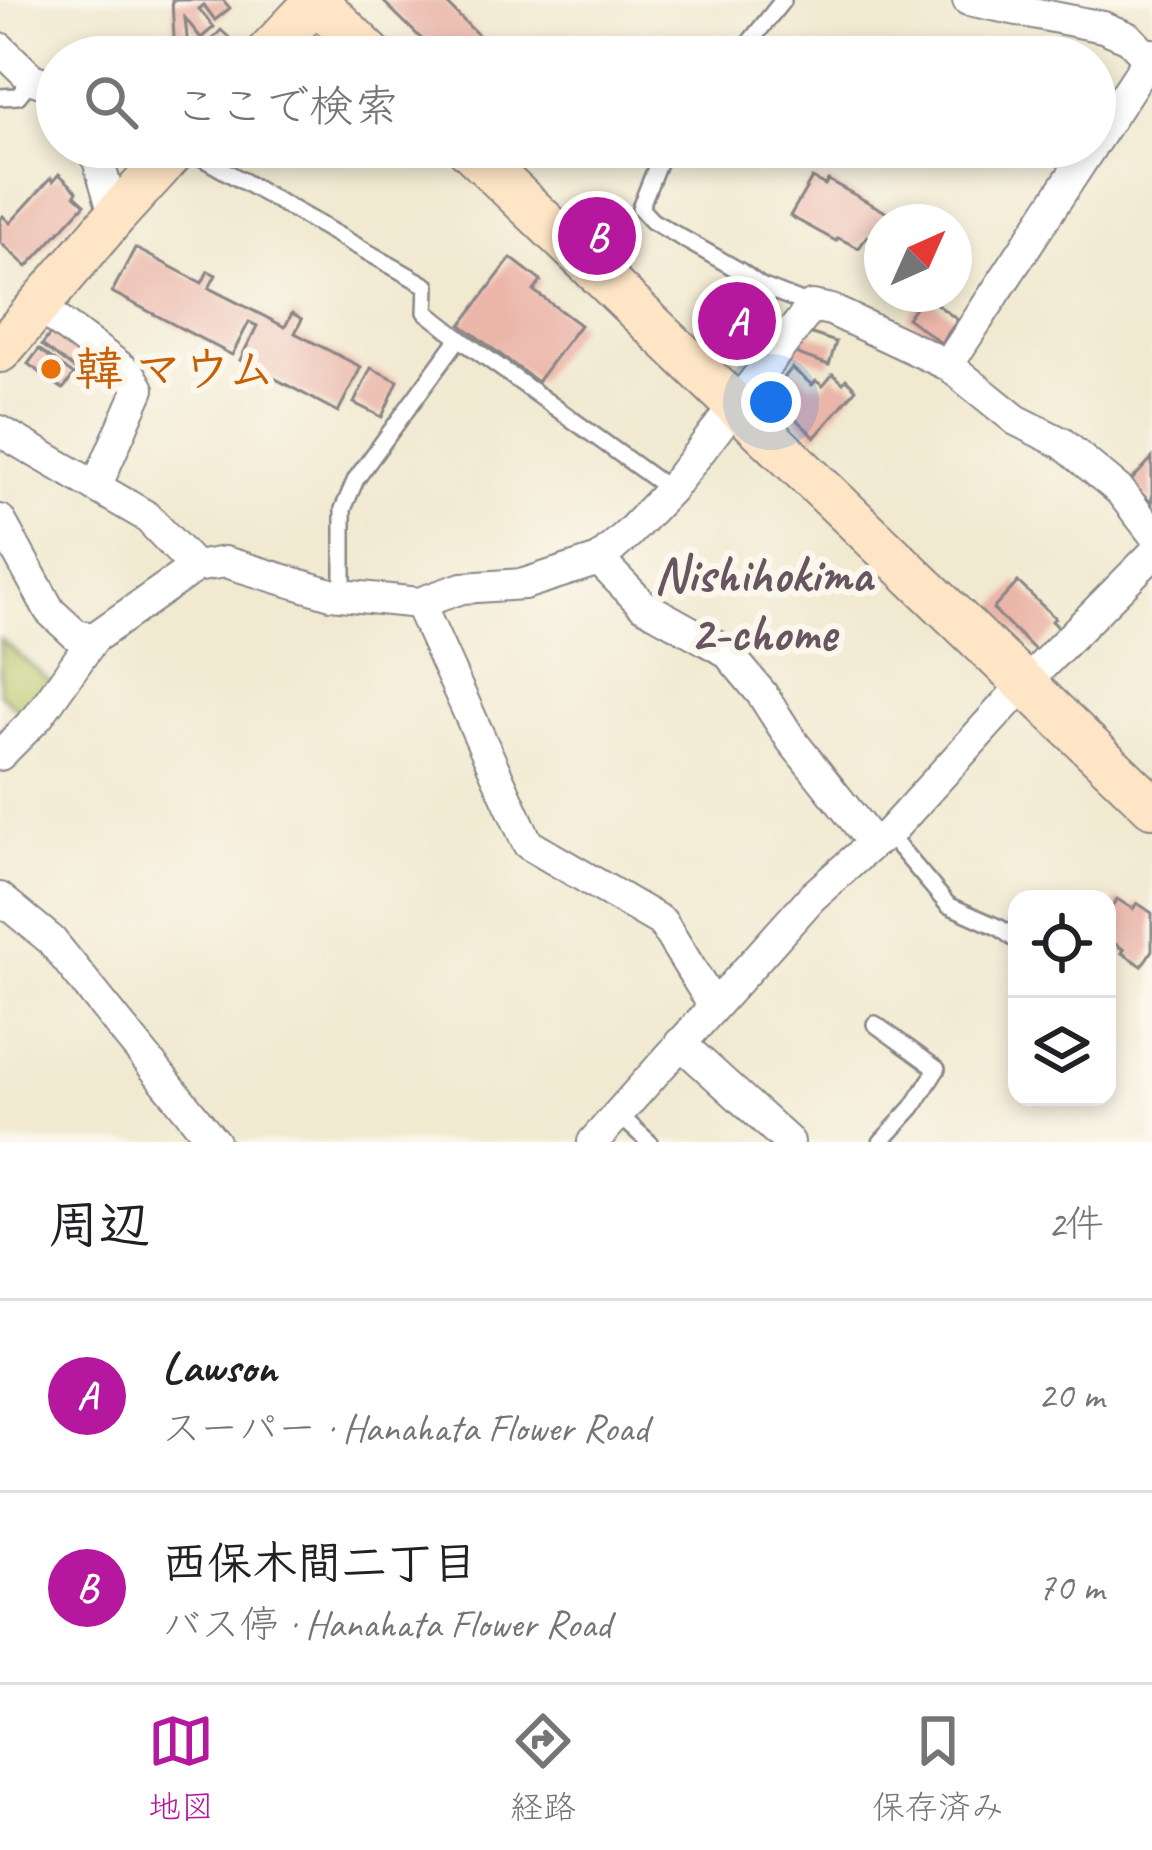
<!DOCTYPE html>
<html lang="ja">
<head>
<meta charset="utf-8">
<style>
	:root { --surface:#fff; --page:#f2f2f2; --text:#202124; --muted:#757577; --line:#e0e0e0; --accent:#b5179e }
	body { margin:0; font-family:Caveat,"Klee One",sans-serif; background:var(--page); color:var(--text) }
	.controls { position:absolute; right:36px; bottom:36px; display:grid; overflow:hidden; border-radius:24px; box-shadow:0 6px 18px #0003 }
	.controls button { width:108px; height:108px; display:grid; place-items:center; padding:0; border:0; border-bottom:3px solid var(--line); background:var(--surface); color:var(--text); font:60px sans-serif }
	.compass { position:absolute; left:864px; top:204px; width:108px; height:108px; border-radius:50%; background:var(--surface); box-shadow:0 6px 18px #0003; rotate:45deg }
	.you { position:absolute; left:771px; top:402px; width:42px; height:42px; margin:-30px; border:9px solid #fff; border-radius:50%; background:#1a73e8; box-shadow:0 0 0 18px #1a73e833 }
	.badge { display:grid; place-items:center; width:78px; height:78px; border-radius:50%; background:var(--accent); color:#fff; font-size:39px; font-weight:700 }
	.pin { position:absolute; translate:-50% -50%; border:6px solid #fff; box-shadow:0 3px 12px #0006 }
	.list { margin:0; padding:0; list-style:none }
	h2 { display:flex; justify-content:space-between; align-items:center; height:156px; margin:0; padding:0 48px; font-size:51px }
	h2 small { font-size:39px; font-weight:400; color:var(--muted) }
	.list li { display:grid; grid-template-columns:78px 1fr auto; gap:36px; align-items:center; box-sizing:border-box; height:192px; padding:0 48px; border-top:3px solid var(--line) }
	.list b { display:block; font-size:45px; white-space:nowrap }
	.list p { margin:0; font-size:39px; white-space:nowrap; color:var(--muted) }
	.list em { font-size:39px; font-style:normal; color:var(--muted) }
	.icon { flex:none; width:66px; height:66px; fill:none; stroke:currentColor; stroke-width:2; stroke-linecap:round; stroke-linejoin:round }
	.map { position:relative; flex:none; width:1152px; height:1142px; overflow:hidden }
	.search { position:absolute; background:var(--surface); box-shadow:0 6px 18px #0003; left:36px; right:36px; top:36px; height:132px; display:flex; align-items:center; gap:30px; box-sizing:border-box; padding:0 42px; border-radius:66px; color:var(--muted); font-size:45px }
	.sheet { height:540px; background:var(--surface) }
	nav { display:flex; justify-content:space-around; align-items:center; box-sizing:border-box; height:168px; border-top:3px solid var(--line); background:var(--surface); font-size:33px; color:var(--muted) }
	nav a { display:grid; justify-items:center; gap:6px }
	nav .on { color:var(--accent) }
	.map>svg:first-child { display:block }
	.green { fill:#b7c86c; stroke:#6c7554; stroke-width:3 }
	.building { fill:#ebb5a9 }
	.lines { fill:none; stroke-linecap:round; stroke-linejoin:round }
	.lane-casing { stroke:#8a8686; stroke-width:20 }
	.street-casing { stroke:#8a8686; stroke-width:34 }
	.secondary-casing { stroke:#8a8686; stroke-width:46 }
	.lane { stroke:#fff; stroke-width:15 }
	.street { stroke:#fff; stroke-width:30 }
	.secondary { stroke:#fee5c5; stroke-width:42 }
	.food-dot { fill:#e8710a; stroke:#fbf7ec; stroke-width:4.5 }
	.labels { text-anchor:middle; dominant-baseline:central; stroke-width:12; stroke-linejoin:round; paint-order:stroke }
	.food-label { font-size:48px; font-weight:bold; fill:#c56008; stroke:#fbf7ec; text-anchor:start }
	.neighbourhood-label { font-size:51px; font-weight:bold; fill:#685562; stroke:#fbf7ec }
</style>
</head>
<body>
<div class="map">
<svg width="1152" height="1142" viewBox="0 0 1152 1142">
	<rect width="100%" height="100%" fill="#fbf7ec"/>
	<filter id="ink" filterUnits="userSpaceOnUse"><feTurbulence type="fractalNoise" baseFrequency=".00833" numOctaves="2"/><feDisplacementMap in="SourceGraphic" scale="24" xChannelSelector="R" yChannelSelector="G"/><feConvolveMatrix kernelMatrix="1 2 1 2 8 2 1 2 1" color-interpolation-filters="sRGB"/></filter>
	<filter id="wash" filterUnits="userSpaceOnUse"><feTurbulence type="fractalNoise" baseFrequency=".004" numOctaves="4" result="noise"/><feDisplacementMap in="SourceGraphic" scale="48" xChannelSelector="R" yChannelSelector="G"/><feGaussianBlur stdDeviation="2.7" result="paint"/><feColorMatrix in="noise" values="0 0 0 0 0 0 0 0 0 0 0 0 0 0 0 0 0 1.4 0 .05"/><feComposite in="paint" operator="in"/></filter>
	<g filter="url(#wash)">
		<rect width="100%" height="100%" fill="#f1e9d0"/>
		<path class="green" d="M0 639 51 682 26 716 0 694Z"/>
		<g id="blocks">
			<g class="building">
				<path d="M172 0H223L230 8 215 20 204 5 199 9 214 27 201 38 185 18 189 57H175Z"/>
				<path d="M382 0H443L495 52 490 57H440Z"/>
				<path d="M221 30 238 46 227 57H200L198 54Z"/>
				<path d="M59 174 77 191 75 195 85 204 27 267 0 242V220L3 216 10 223 51 178 53 181Z"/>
				<path d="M812 178 825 185 828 180 893 216 890 222H882V235L878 241 867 236 859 248 838 238 836 241 790 216Z"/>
				<path d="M135 248 202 283 208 271 216 275 209 288 285 327 292 313 302 319 295 333 361 367 338 412 240 360 257 326 249 322 232 355 112 292Z"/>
				<path d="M511 258 541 281 534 291 580 325 537 382 461 325Z"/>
				<path d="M729 283 777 329 750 358 701 311Z"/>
				<path d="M924 295 958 320 941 343 907 318Z"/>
				<path d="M53 330 85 353 74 369 42 345Z"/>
				<path d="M806 332 836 342 829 365 789 351Z"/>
				<path d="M39 349 74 375 63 389 28 364Z"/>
				<path d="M371 368 398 381 382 417 354 403Z"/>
				<path d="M792 368 812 385 816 381 823 386 833 374 843 383 846 379 856 389 815 437 770 395Z"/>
				<path d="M1152 458V503L1129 483Z"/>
				<path d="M1018 582 1055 618 1052 621 1059 628 1036 651 993 609Z"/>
				<path d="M1117 899 1133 909 1137 903 1152 913V950L1142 966 1122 953 1124 950 1107 938V915Z"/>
			</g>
		</g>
	</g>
	<g filter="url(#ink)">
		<use href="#blocks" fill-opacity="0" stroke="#8a8686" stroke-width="3"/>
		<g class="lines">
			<g class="lane-casing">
				<g id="lane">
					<path d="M738 57 783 0"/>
					<path d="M0 97 18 96 32 79"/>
					<path d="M183 147 427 286 426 312 459 338"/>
					<path d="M668 147 658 163 640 208 652 221 740 271 761 286 812 306"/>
					<path d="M343 595V509L356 479 459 338 670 490"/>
					<path d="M888 834 948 905 1000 928 1017 941"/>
					<path d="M875 1024 937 1069 913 1107 881 1142"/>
					<path d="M618 1114 649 1142"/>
				</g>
			</g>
			<g class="street-casing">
				<g id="street">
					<path d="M968 0 1103 27 1129 38 1149 59"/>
					<path d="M0 48 32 79 57 87"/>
					<path d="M1095 141 1152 54"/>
					<path d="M94 147 115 216"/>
					<path d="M38 306 131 375 139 389 96 487"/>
					<path d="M948 365 1091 147"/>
					<path d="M0 431 146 516 195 567"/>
					<path d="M0 520 50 611 76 635 94 638"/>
					<path d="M599 560 643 605 727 652 762 694 792 741 873 843"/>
					<path d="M419 603 528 844 662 922 713 1005"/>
					<path d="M0 755 38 717 94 638 195 567 225 562 331 594 419 603 462 588 524 584 599 560 629 533 670 490 812 306 831 310 948 365 1016 420 1062 443 1120 491 1152 532"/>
					<path d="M0 898 51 940 214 1142"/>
					<path d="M680 1043 789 1142"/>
					<path d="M593 1142 812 897 873 843 888 834 1024 684 1152 555"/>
				</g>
			</g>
			<g class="secondary-casing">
				<g id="secondary">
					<path d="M315 0 374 57"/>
					<path d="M263 57 317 0"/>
					<path d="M467 147 1152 806"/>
					<path d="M0 351 115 216 178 147"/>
				</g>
			</g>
			<use href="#lane" class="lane"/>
			<use href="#street" class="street"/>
			<use href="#secondary" class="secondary"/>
		</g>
	</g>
	<circle class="food-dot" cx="51" cy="369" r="12"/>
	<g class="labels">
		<g class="food-label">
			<text x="75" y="369">韓 マウム</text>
		</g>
		<g class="neighbourhood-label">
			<text x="763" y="574">Nishihokima<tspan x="763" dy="59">2-chome</tspan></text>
		</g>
	</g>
</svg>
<div class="controls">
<button><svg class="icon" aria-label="locate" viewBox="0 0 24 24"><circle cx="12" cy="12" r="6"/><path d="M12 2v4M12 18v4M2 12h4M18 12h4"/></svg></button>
<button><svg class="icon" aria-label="layers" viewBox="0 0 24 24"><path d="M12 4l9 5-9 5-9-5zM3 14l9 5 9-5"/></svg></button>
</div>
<svg class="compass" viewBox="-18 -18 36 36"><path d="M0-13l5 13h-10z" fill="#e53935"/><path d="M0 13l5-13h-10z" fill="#757577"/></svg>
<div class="you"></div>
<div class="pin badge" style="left:737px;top:321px">A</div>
<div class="pin badge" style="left:597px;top:236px">B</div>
<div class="search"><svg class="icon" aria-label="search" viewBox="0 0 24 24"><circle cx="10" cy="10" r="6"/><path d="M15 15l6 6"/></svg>ここで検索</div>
</div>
<section class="sheet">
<h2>周辺<small>2件</small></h2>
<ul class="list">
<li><span class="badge">A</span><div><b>Lawson</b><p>スーパー · Hanahata Flower Road</p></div><em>20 m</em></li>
<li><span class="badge">B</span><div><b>西保木間二丁目</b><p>バス停 · Hanahata Flower Road</p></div><em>70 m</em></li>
</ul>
</section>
<nav>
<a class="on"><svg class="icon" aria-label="map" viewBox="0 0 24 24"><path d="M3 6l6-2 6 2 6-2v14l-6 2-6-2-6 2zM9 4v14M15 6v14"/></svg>地図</a>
<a><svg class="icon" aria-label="directions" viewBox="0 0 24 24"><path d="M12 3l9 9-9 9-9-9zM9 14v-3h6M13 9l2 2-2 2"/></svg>経路</a>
<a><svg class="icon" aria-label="saved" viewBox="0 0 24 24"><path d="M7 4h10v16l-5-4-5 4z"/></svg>保存済み</a>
</nav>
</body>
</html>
